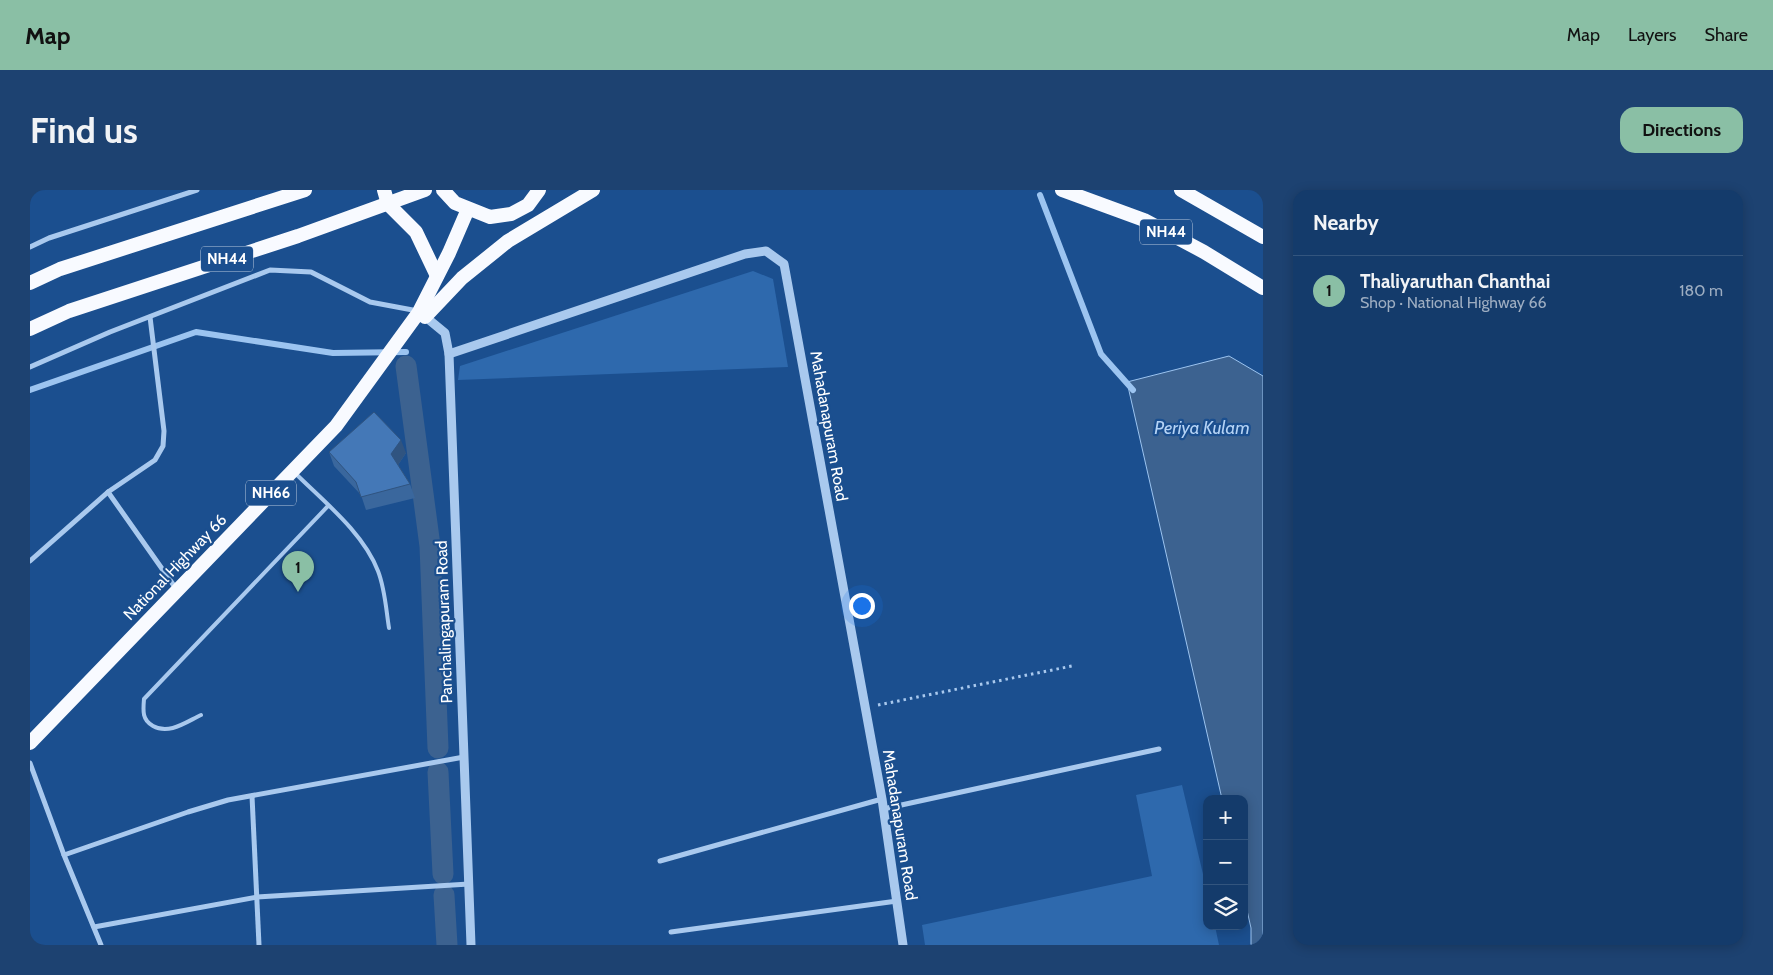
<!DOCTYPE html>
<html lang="en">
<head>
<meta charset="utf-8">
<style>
	:root { --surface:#143b6b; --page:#1d4271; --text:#f1f3f6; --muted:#9dadc1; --line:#33557e; --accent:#8abfa5 }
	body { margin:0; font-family:Cabin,sans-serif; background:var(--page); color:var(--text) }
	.controls { position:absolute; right:15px; bottom:15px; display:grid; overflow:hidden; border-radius:10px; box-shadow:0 2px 12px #0003 }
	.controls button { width:45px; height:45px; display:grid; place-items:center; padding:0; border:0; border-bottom:1px solid var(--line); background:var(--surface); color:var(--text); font:25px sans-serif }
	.you { position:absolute; left:831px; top:415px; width:18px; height:18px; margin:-12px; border:4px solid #fff; border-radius:50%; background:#1a73e8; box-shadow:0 0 0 8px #1a73e833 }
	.badge { display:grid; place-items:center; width:32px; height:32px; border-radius:50%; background:var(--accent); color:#111; font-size:16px; font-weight:700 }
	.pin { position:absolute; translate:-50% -41px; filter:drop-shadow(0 1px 2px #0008) }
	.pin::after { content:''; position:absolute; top:26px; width:18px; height:15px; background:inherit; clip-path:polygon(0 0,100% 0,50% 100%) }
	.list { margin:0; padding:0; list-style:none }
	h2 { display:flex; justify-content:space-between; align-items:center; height:65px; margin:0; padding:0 20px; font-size:21px }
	h2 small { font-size:16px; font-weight:400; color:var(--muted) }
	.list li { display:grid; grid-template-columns:32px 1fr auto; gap:15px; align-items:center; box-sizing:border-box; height:70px; padding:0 20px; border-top:1px solid var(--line) }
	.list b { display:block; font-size:19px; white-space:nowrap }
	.list p { margin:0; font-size:16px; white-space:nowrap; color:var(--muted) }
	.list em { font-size:16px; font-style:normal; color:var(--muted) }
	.icon { flex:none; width:28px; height:28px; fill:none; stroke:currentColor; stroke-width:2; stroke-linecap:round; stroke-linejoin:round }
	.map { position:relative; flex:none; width:1233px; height:755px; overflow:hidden; border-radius:15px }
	header { display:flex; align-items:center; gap:30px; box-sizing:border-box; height:70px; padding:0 25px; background:var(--accent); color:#111 }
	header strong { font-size:24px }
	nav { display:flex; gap:28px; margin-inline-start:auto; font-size:18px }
	.intro { display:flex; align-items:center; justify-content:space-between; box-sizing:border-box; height:120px; padding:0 30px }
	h1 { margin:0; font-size:35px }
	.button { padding:12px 22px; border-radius:15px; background:var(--accent); color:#111; font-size:18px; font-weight:700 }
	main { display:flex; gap:30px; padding:0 30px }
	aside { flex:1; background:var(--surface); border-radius:15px; box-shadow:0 2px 12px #0003 }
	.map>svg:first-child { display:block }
	.green { fill:#2e69ad }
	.water { fill:#3c6290; stroke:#9cc4f0 }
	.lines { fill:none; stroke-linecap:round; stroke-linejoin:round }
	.stream { stroke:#9cc4f0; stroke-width:6 }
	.canal { stroke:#3c6290; stroke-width:21 }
	.path { stroke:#a9c9ee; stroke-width:3; stroke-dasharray:2.5 4; stroke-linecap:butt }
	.service { stroke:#a9c9ee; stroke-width:4 }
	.minor { stroke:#a9c9ee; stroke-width:5 }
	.tertiary { stroke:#a9c9ee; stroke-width:9 }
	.trunk { stroke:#f8faff; stroke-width:14 }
	.wall { fill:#3a679d }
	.shaded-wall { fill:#305480 }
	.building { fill:#4478b7; stroke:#305480 }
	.labels { text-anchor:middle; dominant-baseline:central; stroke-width:4.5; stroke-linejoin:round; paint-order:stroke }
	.shield { fill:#1b4f8f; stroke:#bbcadd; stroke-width:1 }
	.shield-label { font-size:15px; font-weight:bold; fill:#fff }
	.street-label { font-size:16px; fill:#fff; stroke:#1b4f8f }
	.water-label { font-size:18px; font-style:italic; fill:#b5d3f5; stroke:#1b4f8f }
</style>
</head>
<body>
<header>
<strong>Map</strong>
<nav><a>Map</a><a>Layers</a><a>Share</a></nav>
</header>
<div class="intro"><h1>Find us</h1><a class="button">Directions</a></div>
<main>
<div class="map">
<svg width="1233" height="755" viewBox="0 0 1233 755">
	<rect width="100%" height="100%" fill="#1b4f8f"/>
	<g class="green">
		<path d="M723 81 743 89 758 177 428 190 430 176Z"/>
		<path d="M1152 595 1177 701V736H1185L1189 755H895L892 735 1122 686 1106 605Z"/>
	</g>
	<path class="water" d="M1199 166 1233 186V755H1221V738L1214 707V609H1192L1097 192Z"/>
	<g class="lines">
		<g class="stream">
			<path d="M1010 5 1071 164 1103 200"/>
			<path d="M0 200 166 142 303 163 376 162"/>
		</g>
		<g class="canal">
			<path d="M376 176 400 356 408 558"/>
			<path d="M408 582 413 684"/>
			<path d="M414 705 417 755"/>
		</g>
		<path class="path" d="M848 515 1042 476"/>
		<g class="service">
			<path d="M264 282C293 311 333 342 348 381 355 399 356 419 359 438"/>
			<path d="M171 525C156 532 139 545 123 536 112 530 113 521 114 509L298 316"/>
		</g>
		<g class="minor">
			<path d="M0 57 19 48 167 0"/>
			<path d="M120 127 134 241 133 256 125 270 78 302 147 400"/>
			<path d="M0 177 80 142 240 80 281 82 340 112 388 121"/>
			<path d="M0 371 78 302"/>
			<path d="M0 573 34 665 71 755"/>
			<path d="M222 606 229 755"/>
			<path d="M853 619 1129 559"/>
			<path d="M34 665 158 622 198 610 434 567"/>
			<path d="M630 671 852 609"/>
			<path d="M64 737 227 707 439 694"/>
			<path d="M641 742 867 711"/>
		</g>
		<g class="tertiary">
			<path d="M392 124 415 143 419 164 441 755"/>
			<path d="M419 164 715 64 736 61 754 74 852 609 873 755"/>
		</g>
		<g class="trunk">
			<path d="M354 0 358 14 386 42 407 86"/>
			<path d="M413 0 425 13 460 27 481 24 498 15 509 0"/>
			<path d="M1032 0 1114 30 1174 62 1233 98"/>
			<path d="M1151 0 1233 47"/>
			<path d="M0 93 30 79 275 0"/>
			<path d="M395 127 432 88 478 51 563 0"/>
			<path d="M0 139 39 121 268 46 395 0"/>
			<path d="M0 553 306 236 389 122 419 63 438 19"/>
		</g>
	</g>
	<path class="wall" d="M299 262 376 263 368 275 380 294 385 308 336 320 331 305 304 276Z"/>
	<path class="shaded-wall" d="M371 250 376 263 366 278 361 264Z"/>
	<path class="building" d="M344 222 371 250 361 264 380 294 331 307 326 292 299 262Z"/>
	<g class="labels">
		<g class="shield">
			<rect x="1110" y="29.5" width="52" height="25" rx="4"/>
			<rect x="171" y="56.5" width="52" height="25" rx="4"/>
			<rect x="216" y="290.5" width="50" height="25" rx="4"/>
		</g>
		<g class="shield-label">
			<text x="1136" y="42">NH44</text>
			<text x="197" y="69">NH44</text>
			<text x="241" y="303">NH66</text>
		</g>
		<g class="street-label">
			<text transform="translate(799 236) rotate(80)">Mahadanapuram Road</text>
			<text transform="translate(145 377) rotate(-46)">National Highway 66</text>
			<text transform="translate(414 432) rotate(-92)">Panchalingapuram Road</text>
			<text transform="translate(870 635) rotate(81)">Mahadanapuram Road</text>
		</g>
		<g class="water-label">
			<text x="1172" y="238">Periya Kulam</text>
		</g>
	</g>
</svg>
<div class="controls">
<button>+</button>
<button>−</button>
<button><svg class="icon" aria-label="layers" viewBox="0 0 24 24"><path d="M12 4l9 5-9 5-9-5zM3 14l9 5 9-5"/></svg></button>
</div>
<div class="you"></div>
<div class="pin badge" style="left:268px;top:402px">1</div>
</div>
<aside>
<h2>Nearby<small></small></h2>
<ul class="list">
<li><span class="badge">1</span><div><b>Thaliyaruthan Chanthai</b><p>Shop · National Highway 66</p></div><em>180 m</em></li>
</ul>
</aside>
</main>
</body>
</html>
